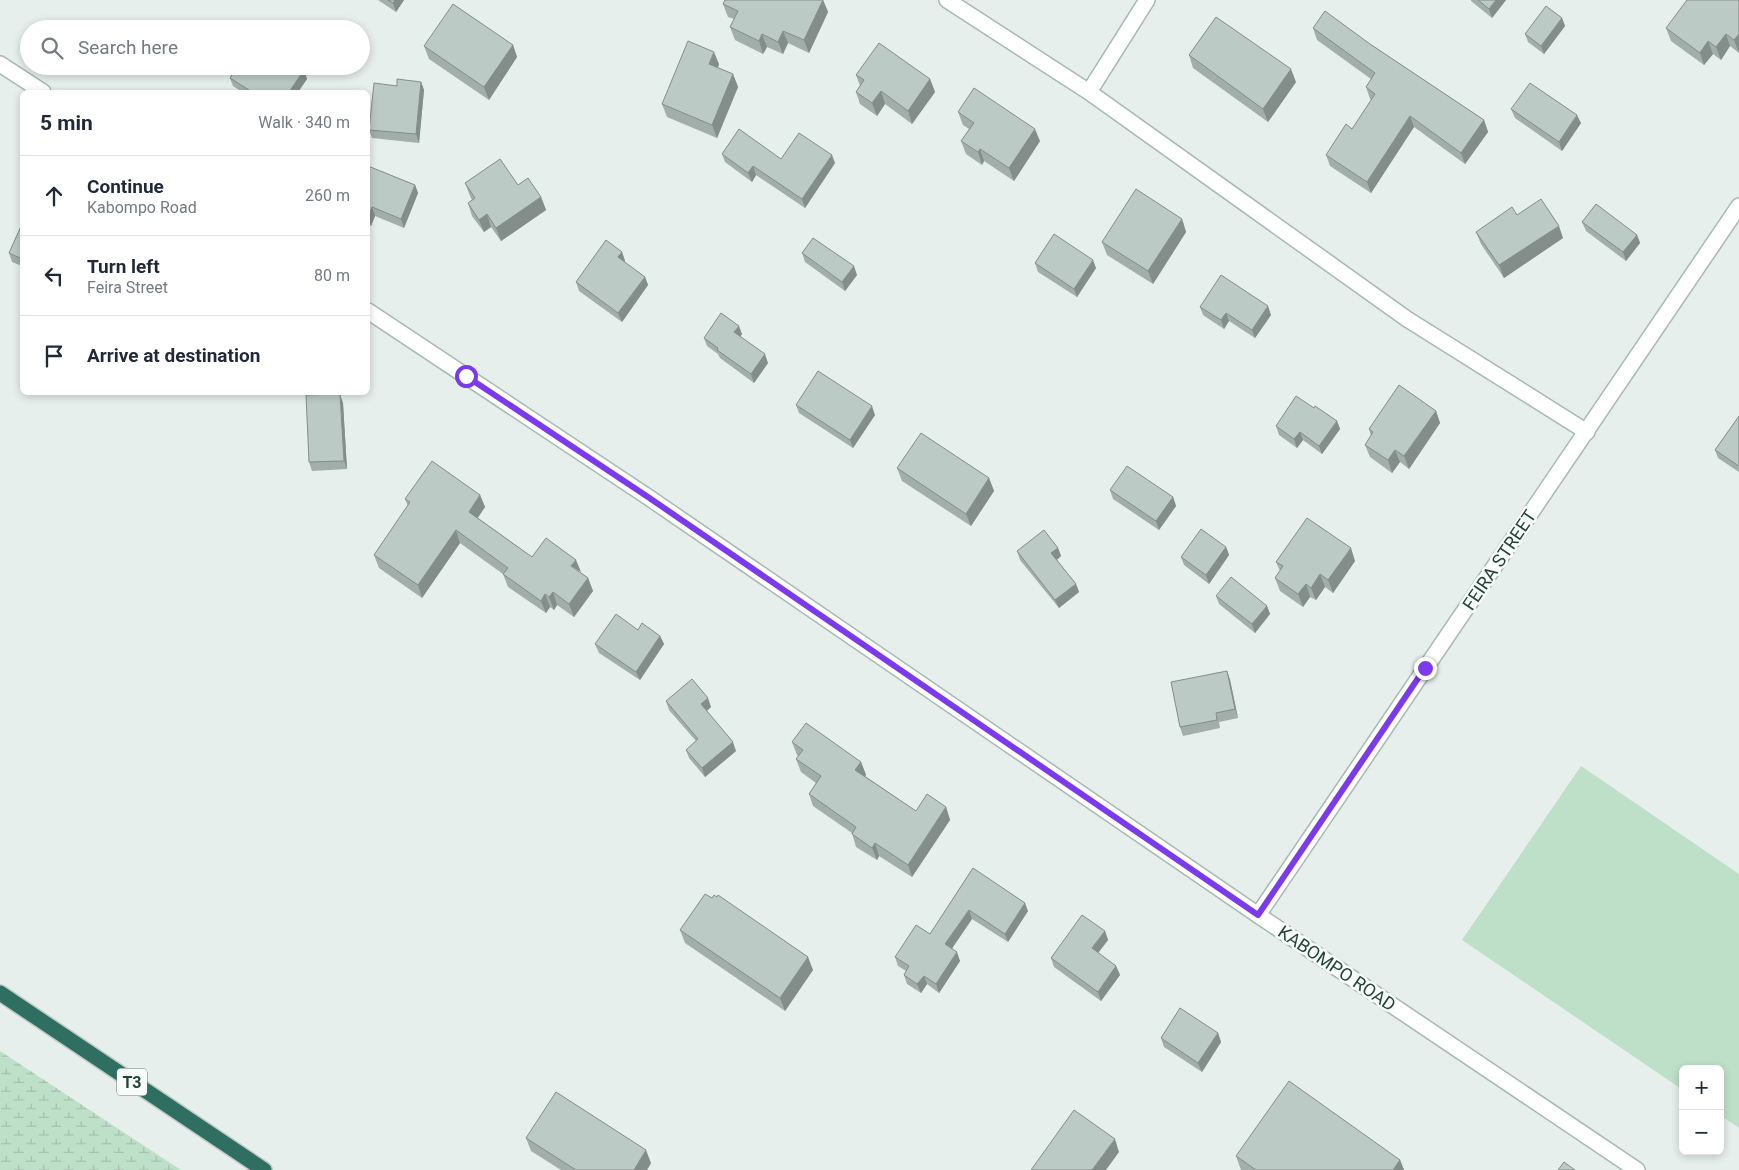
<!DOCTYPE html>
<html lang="en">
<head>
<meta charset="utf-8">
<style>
	:root { --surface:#fff; --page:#f2f2f3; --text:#1f2937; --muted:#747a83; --line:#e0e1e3 }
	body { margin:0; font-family:Roboto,sans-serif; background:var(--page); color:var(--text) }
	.controls { position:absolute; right:15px; bottom:15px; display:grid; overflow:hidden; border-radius:8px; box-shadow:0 2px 8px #0003 }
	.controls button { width:45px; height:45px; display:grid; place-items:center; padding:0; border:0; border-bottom:1px solid var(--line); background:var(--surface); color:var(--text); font:25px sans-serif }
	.stop { position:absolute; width:15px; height:15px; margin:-11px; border:4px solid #7c3aed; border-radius:50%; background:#fff }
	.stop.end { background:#7c3aed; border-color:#fff; box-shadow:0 1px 5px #0008 }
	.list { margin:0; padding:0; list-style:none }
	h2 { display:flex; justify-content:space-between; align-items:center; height:65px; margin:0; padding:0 20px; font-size:21px }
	h2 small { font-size:16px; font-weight:400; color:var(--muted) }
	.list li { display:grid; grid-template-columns:32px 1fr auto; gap:15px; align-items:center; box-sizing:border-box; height:80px; padding:0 20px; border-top:1px solid var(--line) }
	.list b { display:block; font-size:19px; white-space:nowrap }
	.list p { margin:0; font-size:16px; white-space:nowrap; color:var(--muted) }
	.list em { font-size:16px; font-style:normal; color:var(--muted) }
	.icon { flex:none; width:28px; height:28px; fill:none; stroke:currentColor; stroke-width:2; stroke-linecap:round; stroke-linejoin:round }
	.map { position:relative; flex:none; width:1739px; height:1170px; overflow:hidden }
	.search { position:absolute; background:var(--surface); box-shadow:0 2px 8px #0003; left:20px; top:20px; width:350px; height:55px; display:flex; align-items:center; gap:12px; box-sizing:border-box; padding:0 18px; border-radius:28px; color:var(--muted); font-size:19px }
	.panel { position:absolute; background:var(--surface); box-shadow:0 2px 8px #0003; left:20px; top:90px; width:350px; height:305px; border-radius:8px }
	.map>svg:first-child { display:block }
	.wetland { fill:url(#wetland-marsh) }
	.pitch { fill:#bfe0c8 }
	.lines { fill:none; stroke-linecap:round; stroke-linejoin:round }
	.minor-casing { stroke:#a8b8b2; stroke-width:18 }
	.highway-casing { stroke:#c2cac8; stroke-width:18 }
	.minor { stroke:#fff; stroke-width:15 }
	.highway { stroke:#2f6f62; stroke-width:15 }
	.wall { fill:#a1aea9 }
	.shaded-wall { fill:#838d89 }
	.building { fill:#bbcac4; stroke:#838d89 }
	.route { stroke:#7c3aed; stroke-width:6 }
	.labels { text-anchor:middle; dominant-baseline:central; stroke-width:5; stroke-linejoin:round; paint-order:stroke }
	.shield { fill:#f7fbf9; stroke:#637a73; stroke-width:1 }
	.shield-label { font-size:16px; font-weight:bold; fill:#24423a }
	.street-label { font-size:18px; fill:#24423a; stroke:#f7fbf9 }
</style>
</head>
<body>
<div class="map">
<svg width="1739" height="1170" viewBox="0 0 1739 1170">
	<defs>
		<pattern id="wetland-marsh" width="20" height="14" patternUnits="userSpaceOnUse" patternTransform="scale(1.25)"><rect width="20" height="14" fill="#bfe0c8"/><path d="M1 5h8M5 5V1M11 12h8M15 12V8" fill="none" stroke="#a4c1ad"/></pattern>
	</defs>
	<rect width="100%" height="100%" fill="#e6efeb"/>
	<path class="wetland" d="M0 1051 181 1170H0Z"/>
	<path class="pitch" d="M1581 766 1739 874V1128L1720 1115V1069H1683V1090L1462 940Z"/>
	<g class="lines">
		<g class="minor-casing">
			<g id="minor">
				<path d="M947 0 1089 92 1407 319 1587 432"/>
				<path d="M0 64 43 92"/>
				<path d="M1089 92 1147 0"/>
				<path d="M368 311 648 497 1258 915 1637 1170"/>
				<path d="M1258 915 1739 206"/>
			</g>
		</g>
		<g class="highway-casing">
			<path id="highway" d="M0 993 264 1170"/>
		</g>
		<use href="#minor" class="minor"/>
		<use href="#highway" class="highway"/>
	</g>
	<g class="wall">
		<path d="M378 0H404L396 12Z"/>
		<path d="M725 0H823L828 12 809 53 788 43 783 54 767 47 763 54 735 40 730 27 734 19 728 17 723 4Z"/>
		<path d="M1471 0H1506L1492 18 1471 1Z"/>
		<path d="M1739 0V53L1730 46 1721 60 1713 54 1704 65 1671 41 1666 28Z"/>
		<path d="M1562 18 1565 26 1544 54 1528 42 1525 34Z"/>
		<path d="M1313 28 1370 44 1484 120 1488 132 1465 164 1414 127 1371 193 1330 166 1326 155 1352 129 1372 100 1370 99 1366 87 1371 79 1317 40Z"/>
		<path d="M513 45 517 57 489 100 429 59 424 46Z"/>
		<path d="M1189 55 1296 82 1268 122 1193 68Z"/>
		<path d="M719 64 718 68 733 74 738 87 717 138 667 117 662 104Z"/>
		<path d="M304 70 307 79 298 92H242L233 86 230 78Z"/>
		<path d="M856 75 930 79 935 92 912 124 885 104 877 116 860 104 856 92 860 86Z"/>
		<path d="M421 82 424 90 419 143 372 138 369 130 397 86Z"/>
		<path d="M1511 109 1581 123 1562 151 1515 118Z"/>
		<path d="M958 112 1040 141 1014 181 984 161 982 165 966 154 961 141 969 129 963 125Z"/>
		<path d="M722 154 781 159 835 163 805 208 756 175 752 182 725 162Z"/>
		<path d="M368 166 415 185 418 193 404 228 375 216 371 226 368 225Z"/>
		<path d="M465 183 518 185 541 197 546 210 501 241 491 227 484 232 472 216 468 203 472 200 470 196Z"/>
		<path d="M1517 215 1563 238 1504 278 1481 244 1476 232Z"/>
		<path d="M1182 219 1186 232 1153 284 1107 255 1102 242Z"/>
		<path d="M1582 222 1637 235 1640 243 1626 261 1586 231Z"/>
		<path d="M22 224V266L12 262 9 253Z"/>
		<path d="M622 252 625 261 624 262 645 277 648 285 622 322 579 291 576 282Z"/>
		<path d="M802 253 857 275 845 291 805 262Z"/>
		<path d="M1035 263 1096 268 1077 297 1038 272Z"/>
		<path d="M1200 307 1271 315 1255 338 1229 321 1224 329 1203 315Z"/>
		<path d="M742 334 740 337 768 363 754 383 720 358 718 354 707 346 704 338Z"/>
		<path d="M343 403 347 469 312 471 309 462Z"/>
		<path d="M796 405 875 415 853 448 799 413Z"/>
		<path d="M1436 411 1440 423 1409 469 1400 462 1392 473 1370 457 1365 445 1371 436 1369 429Z"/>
		<path d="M1739 416V472L1718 458 1715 450Z"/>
		<path d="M1337 421 1340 429 1322 454 1303 440 1297 448 1279 435 1276 426Z"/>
		<path d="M897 468 989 478 994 491 971 526 902 481Z"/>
		<path d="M1110 490 1173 497 1176 506 1159 530 1113 499Z"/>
		<path d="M480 495 485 507 478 518 532 557 581 573 588 578 593 591 574 617 557 605 554 610 550 607 546 613 508 587 503 574 460 543 422 598 379 568 374 555 408 506 405 499Z"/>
		<path d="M1226 547 1229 555 1209 584 1184 565 1181 557Z"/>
		<path d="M1058 548 1061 556 1057 560 1076 584 1079 592 1059 608 1020 560 1017 551Z"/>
		<path d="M1355 561 1333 593 1325 587 1316 600 1310 597 1303 607 1280 591 1275 578 1280 571 1276 562Z"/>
		<path d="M1216 596 1267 606 1270 614 1255 633 1219 604Z"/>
		<path d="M638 630 660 636 664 644 640 680 599 653 595 644Z"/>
		<path d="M1227 671 1230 680 1238 718 1219 722 1220 728 1183 736 1180 727Z"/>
		<path d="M666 701 711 707 707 711 736 751 705 777 689 758 686 750 696 741 669 710Z"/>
		<path d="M792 742 861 762 866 775 865 776 916 811 946 807 950 820 912 877 879 856 877 860 856 847 852 833 813 806 809 794 816 783 801 772 796 759 799 756 797 755Z"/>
		<path d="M973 868 1028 911 1008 942 972 919 952 948 960 961 939 993 927 984 921 993 907 984 904 975 906 971 898 966 895 957 930 934Z"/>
		<path d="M680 930 813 970 785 1011 685 943Z"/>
		<path d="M1105 931 1108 940 1098 953 1116 966 1120 975 1101 1001 1054 967 1051 958Z"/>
		<path d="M1218 1033 1221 1042 1202 1072 1164 1047 1161 1038Z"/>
		<path d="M526 1138 651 1163 647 1170H561L531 1151Z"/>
		<path d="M1236 1156 1400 1160 1404 1170H1241Z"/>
	</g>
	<g class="shaded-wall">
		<path d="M395 0H404L396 12 393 3Z"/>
		<path d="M823 0 828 12 809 53 804 40Z"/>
		<path d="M1496 0H1506L1492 18 1489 9Z"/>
		<path d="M1562 18 1565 26 1544 54 1541 46Z"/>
		<path d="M783 31 788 43 783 54 778 42Z"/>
		<path d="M762 34 767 47 763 54 759 41Z"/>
		<path d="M1726 34 1730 46 1721 60 1716 47Z"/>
		<path d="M1739 34V53L1734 40Z"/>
		<path d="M1708 41 1713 54 1704 65 1700 53Z"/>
		<path d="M513 45 517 57 489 100 484 87Z"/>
		<path d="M714 52 719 64 714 77 709 64Z"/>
		<path d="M1291 69 1296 82 1268 122 1263 109Z"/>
		<path d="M304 70 307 79 298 92H289Z"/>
		<path d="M733 74 738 87 717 138 712 125Z"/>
		<path d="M930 79 935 92 912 124 908 111Z"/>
		<path d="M421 82 424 90 419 143 416 134Z"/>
		<path d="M881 91 885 104 877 116 872 103Z"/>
		<path d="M1577 115 1581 123 1562 151 1559 142Z"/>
		<path d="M1410 116 1414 127 1371 193 1367 182Z"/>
		<path d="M1484 120 1488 132 1465 164 1461 153Z"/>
		<path d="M1035 129 1040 141 1014 181 1009 168Z"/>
		<path d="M980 149 984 161 982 165 978 152Z"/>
		<path d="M832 155 835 163 805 208 802 199Z"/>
		<path d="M753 166 756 175 752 182 748 173Z"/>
		<path d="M415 185 418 193 404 228 401 219Z"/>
		<path d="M541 197 546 210 501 241 496 228Z"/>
		<path d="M372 207 375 216 371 226 368 217Z"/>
		<path d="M487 214 491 227 484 232 479 220Z"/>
		<path d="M1182 219 1186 232 1153 284 1148 271Z"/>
		<path d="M1559 226 1563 238 1504 278 1499 265Z"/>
		<path d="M1637 235 1640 243 1626 261 1623 252Z"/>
		<path d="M622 252 625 261 621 266 618 257Z"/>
		<path d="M1093 260 1096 268 1077 297 1074 289Z"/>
		<path d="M854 266 857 275 845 291 842 282Z"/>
		<path d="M645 277 648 285 622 322 618 313Z"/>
		<path d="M1268 306 1271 315 1255 338 1252 330Z"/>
		<path d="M1226 313 1229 321 1224 329 1221 320Z"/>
		<path d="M739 326 742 334 737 341 734 332Z"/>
		<path d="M765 354 768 363 754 383 751 374Z"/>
		<path d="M340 394 343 403 347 469 344 461Z"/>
		<path d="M872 406 875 415 853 448 850 440Z"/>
		<path d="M1436 411 1440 423 1409 469 1404 456Z"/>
		<path d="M1337 421 1340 429 1322 454 1319 446Z"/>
		<path d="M1300 432 1303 440 1297 448 1294 439Z"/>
		<path d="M1395 450 1400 462 1392 473 1388 460Z"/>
		<path d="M989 478 994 491 971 526 966 514Z"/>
		<path d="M480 495 485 507 473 524 469 512Z"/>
		<path d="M1173 497 1176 506 1159 530 1156 521Z"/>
		<path d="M456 530 460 543 422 598 418 585Z"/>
		<path d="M1226 547 1229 555 1209 584 1206 575Z"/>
		<path d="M1058 548 1061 556 1054 562 1051 553Z"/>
		<path d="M1351 548 1355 561 1333 593 1328 580Z"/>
		<path d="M576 560 581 572 571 566Z"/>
		<path d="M1320 574 1325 587 1316 600 1311 588Z"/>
		<path d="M588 578 593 591 574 617 569 604Z"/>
		<path d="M1076 584 1079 592 1059 608 1055 600Z"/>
		<path d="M1306 584 1310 597 1303 607 1298 594Z"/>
		<path d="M553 592 557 605 554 610 549 597Z"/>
		<path d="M545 594 550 607 546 613 541 601Z"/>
		<path d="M1267 606 1270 614 1255 633 1252 624Z"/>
		<path d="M660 636 664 644 640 680 636 672Z"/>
		<path d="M1227 671 1230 680 1238 718 1235 709Z"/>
		<path d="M708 698 711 707 704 713 701 704Z"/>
		<path d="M733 742 736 751 705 777 702 768Z"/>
		<path d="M861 762 866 775 860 782 855 770Z"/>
		<path d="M946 807 950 820 912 877 908 865Z"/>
		<path d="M875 843 879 856 877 860 872 848Z"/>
		<path d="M1025 903 1028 911 1008 942 1005 934Z"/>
		<path d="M969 910 972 919 949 953 945 944Z"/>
		<path d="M1105 931 1108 940 1095 957 1092 948Z"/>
		<path d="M957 952 960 961 939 993 936 984Z"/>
		<path d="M808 957 813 970 785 1011 780 998Z"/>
		<path d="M1116 966 1120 975 1101 1001 1098 992Z"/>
		<path d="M924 976 927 984 921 993 917 984Z"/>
		<path d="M1218 1033 1221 1042 1202 1072 1198 1063Z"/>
		<path d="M1115 1139 1119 1152 1106 1170H1092Z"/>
		<path d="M646 1150 651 1163 647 1170H634Z"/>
		<path d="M1400 1160 1404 1170H1393Z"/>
	</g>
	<g class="building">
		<path d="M388 0H395L393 3Z"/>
		<path d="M725 0H823L804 40 783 31 778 42 762 34 759 41 730 27 738 11 723 4Z"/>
		<path d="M1478 0H1496L1489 9Z"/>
		<path d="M1687 0H1739V34L1734 40 1726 34 1716 47 1708 41 1700 53 1666 28Z"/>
		<path d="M453 4 513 45 484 87 424 46Z"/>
		<path d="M1546 6 1562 18 1541 46 1525 34Z"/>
		<path d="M1325 11 1370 44 1484 120 1461 153 1410 116 1367 182 1326 155 1346 124 1352 129 1375 94 1366 87 1375 73 1313 28Z"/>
		<path d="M1216 17 1291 69 1263 109 1189 55Z"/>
		<path d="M688 41 714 52 709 64 733 74 712 125 662 104Z"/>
		<path d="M879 43 930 79 908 111 881 91 872 103 856 92 864 80 856 75Z"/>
		<path d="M237 66H298L304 70 289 92H252L230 78Z"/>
		<path d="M397 79 421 82 416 134 369 130 374 83 397 86Z"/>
		<path d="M1530 83 1577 115 1559 142 1511 109Z"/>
		<path d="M974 88 1035 129 1009 168 980 149 978 152 961 141 974 123 958 112Z"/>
		<path d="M739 129 781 159 799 133 832 155 802 199 753 166 748 173 722 154Z"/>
		<path d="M500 159 518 185 528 178 541 197 496 228 487 214 479 220 468 203 475 198 465 183Z"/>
		<path d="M368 166 415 185 401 219 372 207 368 217Z"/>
		<path d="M1136 189 1182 219 1148 271 1102 242Z"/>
		<path d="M1541 199 1559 226 1499 265 1476 232 1512 207 1517 215Z"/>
		<path d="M1596 204 1637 235 1623 252 1582 222Z"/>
		<path d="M22 224V259L9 253Z"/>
		<path d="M1054 234 1093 260 1074 289 1035 263Z"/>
		<path d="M813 238 854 266 842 282 802 253Z"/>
		<path d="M606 240 622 252 618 257 645 277 618 313 576 282Z"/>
		<path d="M1221 275 1268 306 1252 330 1226 313 1221 320 1200 307Z"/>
		<path d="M721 313 739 326 734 332 765 354 751 374 717 350 718 348 704 338Z"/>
		<path d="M818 371 872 406 850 440 796 405Z"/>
		<path d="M1399 385 1436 411 1404 456 1395 450 1388 460 1365 445 1373 432 1369 429Z"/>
		<path d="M340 394 344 461 309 462 306 395Z"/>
		<path d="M1296 396 1314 408 1315 406 1337 421 1319 446 1300 432 1294 439 1276 426Z"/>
		<path d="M1739 416V466L1715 450Z"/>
		<path d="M921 433 989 478 966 514 897 468Z"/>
		<path d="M432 461 480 495 469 512 532 557 546 538 576 560 571 566 588 578 569 604 553 592 549 597 545 594 541 601 503 574 508 568 456 530 418 585 374 555 410 502 405 499Z"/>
		<path d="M1127 466 1173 497 1156 521 1110 490Z"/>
		<path d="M1307 518 1351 548 1328 580 1320 574 1311 588 1306 584 1298 594 1275 578 1283 566 1276 562Z"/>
		<path d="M1201 529 1226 547 1206 575 1181 557Z"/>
		<path d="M1044 530 1058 548 1051 553 1076 584 1055 600 1017 551Z"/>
		<path d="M1231 577 1267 606 1252 624 1216 596Z"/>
		<path d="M616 614 638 630 642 623 660 636 636 672 595 644Z"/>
		<path d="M1227 671 1235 709 1216 713 1217 720 1180 727 1171 682Z"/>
		<path d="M692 679 708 698 701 704 733 742 702 768 686 750 698 739 666 701Z"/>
		<path d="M806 723 861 762 855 770 916 811 927 794 946 807 908 865 875 843 872 848 852 834 856 827 809 794 821 776 796 759 803 750 792 742Z"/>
		<path d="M973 868 1025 903 1005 934 969 910 945 944 957 952 936 984 924 976 917 984 904 975 909 966 895 957 916 925 930 934Z"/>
		<path d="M705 894 712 898 714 895 717 897 718 895 808 957 780 998 680 930Z"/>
		<path d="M1082 915 1105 931 1092 948 1116 966 1098 992 1051 958Z"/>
		<path d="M1180 1008 1218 1033 1198 1063 1161 1038Z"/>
		<path d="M1289 1081 1400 1160 1393 1170H1256L1236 1156Z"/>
		<path d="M556 1092 646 1150 634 1170H576L526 1138Z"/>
		<path d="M1074 1110 1115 1139 1092 1170H1031Z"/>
		<path d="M1564 1162 1575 1170H1558Z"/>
	</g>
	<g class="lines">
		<path class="route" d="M466 376 648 497 1258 915 1425 668"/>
	</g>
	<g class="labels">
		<rect class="shield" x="117" y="1068.5" width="30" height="27" rx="4"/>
		<g class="shield-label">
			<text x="132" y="1082">T3</text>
		</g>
		<g class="street-label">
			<text transform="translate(1499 560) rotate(-56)">FEIRA STREET</text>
			<text transform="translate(1337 968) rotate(34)">KABOMPO ROAD</text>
		</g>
	</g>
</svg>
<div class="controls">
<button>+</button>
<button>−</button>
</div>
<div class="stop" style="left:466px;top:376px"></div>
<div class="stop end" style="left:1425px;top:668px"></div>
<div class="search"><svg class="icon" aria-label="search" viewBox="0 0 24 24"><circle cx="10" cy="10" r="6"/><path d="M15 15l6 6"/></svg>Search here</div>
<section class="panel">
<h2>5 min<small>Walk · 340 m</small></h2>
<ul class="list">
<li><svg class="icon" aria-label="ahead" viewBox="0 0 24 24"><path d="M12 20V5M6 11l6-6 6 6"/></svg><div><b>Continue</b><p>Kabompo Road</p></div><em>260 m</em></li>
<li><svg class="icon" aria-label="left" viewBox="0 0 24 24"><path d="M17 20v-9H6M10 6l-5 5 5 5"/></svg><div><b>Turn left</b><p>Feira Street</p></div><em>80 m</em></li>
<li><svg class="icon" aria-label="arrive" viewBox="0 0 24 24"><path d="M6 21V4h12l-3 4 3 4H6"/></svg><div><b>Arrive at destination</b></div></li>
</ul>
</section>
</div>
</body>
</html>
